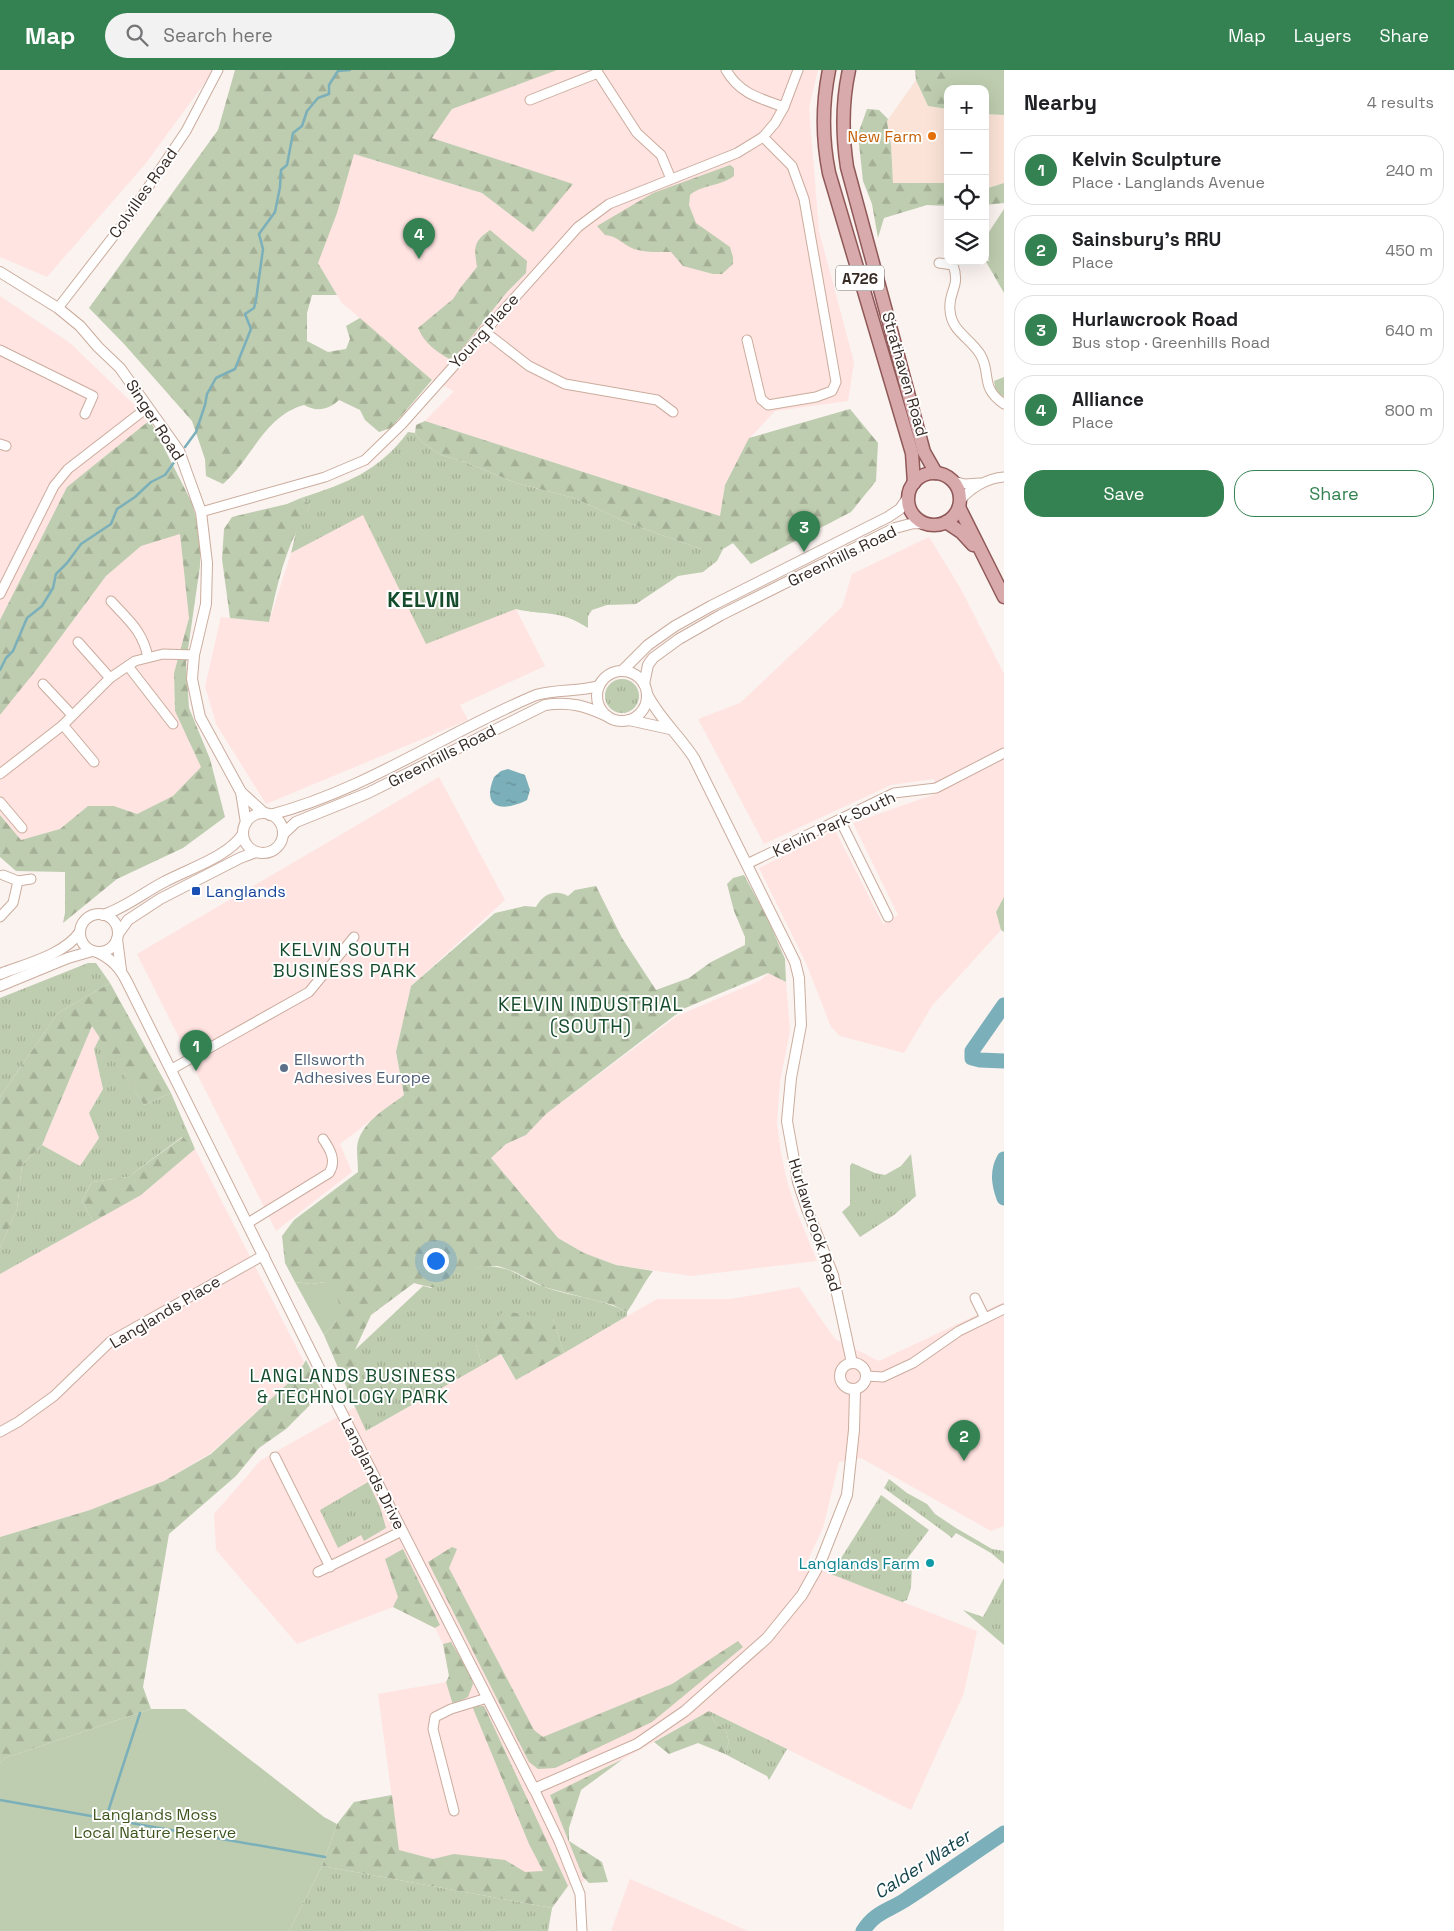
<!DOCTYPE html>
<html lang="en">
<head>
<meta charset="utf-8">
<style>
	:root { --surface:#fff; --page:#f2f2f2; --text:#202124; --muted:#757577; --line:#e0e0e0; --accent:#348251 }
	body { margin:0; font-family:"Space Grotesk",sans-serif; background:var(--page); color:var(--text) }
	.controls { position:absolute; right:15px; top:15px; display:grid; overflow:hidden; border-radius:10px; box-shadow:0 5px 20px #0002 }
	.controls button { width:45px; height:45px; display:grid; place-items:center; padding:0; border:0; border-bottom:1px solid var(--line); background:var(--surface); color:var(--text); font:25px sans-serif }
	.you { position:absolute; left:435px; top:1190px; width:18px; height:18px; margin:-12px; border:4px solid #fff; border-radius:50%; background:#1a73e8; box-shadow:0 0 0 8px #1a73e833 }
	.badge { display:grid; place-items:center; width:32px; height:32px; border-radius:50%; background:var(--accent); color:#fff; font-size:16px; font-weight:700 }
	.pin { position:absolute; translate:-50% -41px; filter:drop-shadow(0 1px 2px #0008) }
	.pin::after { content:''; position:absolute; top:26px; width:18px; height:15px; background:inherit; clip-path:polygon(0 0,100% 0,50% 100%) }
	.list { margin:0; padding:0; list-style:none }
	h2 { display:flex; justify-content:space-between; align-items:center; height:65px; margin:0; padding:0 20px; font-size:21px }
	h2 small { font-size:16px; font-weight:400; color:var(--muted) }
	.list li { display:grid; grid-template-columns:32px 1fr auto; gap:15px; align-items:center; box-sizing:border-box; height:70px; margin:0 10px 10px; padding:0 10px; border:1px solid var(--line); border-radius:20px }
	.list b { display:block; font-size:19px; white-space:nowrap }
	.list p { margin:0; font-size:16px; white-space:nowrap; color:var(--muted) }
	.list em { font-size:16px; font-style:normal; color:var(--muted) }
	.actions { display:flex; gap:10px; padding:15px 20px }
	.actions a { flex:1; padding:11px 0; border:1px solid var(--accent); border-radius:20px; text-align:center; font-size:18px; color:var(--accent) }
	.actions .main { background:var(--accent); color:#fff }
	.icon { flex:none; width:28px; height:28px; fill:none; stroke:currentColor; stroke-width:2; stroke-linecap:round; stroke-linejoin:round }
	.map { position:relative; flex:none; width:1004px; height:1861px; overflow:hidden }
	header { display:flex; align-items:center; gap:30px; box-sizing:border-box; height:70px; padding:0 25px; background:var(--accent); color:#fff }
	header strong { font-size:24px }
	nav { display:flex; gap:28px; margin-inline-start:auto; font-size:18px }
	.search { width:350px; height:45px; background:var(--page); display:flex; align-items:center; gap:12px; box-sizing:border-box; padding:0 18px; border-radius:28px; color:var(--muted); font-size:19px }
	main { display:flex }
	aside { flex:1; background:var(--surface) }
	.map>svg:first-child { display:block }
	.built { fill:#fbe3d7 }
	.industrial { fill:#ffe4e2 }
	.grass { fill:url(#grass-tufts) }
	.forest { fill:url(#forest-firs) }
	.park { fill:#beccaf }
	.water { fill:url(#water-ripples) }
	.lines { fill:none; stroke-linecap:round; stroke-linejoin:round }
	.stream { stroke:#7bb0ba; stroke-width:2.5 }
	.river { stroke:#7bb0ba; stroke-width:15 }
	.minor-casing { stroke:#cbac9d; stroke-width:11 }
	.tertiary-casing { stroke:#cbac9d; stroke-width:12 }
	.primary-casing { stroke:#905958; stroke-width:15 }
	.minor { stroke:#fff; stroke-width:9 }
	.tertiary { stroke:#fff; stroke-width:10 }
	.primary { stroke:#d9aaac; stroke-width:12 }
	.food-dot { fill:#e8710a; stroke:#fff; stroke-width:2 }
	.transit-dot { fill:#1a4fb4; stroke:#fff; stroke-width:2 }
	.service-dot { fill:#5c6f8a; stroke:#fff; stroke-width:2 }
	.culture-dot { fill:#0f9aa8; stroke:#fff; stroke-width:2 }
	.labels { text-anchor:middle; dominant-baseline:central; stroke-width:4; stroke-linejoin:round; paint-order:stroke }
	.shield { fill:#fff; stroke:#736b66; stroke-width:1 }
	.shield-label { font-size:15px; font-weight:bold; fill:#372b25 }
	.food-label { font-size:16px; fill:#c56008; stroke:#fff; text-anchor:end }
	.street-label { font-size:16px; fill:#372b25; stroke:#fff }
	.transit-label { font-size:16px; fill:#164399; stroke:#fff; text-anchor:start }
	.service-label { font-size:16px; fill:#4e5e75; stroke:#fff; text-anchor:start }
	.culture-label { font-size:16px; fill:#0d838f; stroke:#fff; text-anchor:end }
	.park-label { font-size:16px; fill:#3e561d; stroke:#fff }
	.neighbourhood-label { font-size:18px; letter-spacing:1px; fill:#154c2b; stroke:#fff }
	.water-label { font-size:18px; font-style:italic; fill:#13444c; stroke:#fff }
	.quarter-label { font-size:19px; letter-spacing:1px; fill:#154c2b; stroke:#fff }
	.district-label { font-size:21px; font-weight:bold; letter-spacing:1px; fill:#154c2b; stroke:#fff }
</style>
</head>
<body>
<header>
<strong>Map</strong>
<div class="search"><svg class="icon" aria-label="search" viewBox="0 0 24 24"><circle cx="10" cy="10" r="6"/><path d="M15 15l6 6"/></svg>Search here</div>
<nav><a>Map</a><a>Layers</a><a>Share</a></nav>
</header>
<main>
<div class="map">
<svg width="1004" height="1861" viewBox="0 0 1004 1861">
	<defs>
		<pattern id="grass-tufts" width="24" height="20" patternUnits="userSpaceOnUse" patternTransform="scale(1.25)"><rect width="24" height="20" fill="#beccaf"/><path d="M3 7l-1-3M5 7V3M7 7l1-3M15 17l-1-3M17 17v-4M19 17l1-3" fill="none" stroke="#a4af96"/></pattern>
		<pattern id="forest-firs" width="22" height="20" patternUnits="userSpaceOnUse" patternTransform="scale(1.25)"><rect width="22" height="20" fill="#beccaf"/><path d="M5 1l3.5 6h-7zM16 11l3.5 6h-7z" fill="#a4af96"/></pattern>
		<pattern id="water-ripples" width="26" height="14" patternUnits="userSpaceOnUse" patternTransform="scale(1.25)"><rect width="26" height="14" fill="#7bb0ba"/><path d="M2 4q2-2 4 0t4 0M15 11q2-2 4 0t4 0" fill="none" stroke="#668f97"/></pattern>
	</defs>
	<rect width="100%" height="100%" fill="#faf3f0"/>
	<g class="built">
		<path d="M916 10 928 36 948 39V113H893L891 75 887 51Z"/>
		<path d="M985 44 1004 45V113L985 119Z"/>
	</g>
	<g class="industrial">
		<path d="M0 0H214L146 93 47 207 0 187Z"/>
		<path d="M554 0H818L809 38 819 161 854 292 848 331 775 341 749 369 725 415 720 446 425 351 454 321 432 310 342 233 318 193 354 84 482 123 533 162 572 114 432 68 452 39Z"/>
		<path d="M0 226 70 273 150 350 67 417 0 550Z"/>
		<path d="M363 444 426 573 516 539 545 596 460 635 468 650 266 734 216 654 205 616 221 547 269 552 291 483Z"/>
		<path d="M180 463 189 548 174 603 175 641 201 697 173 726 137 744 114 736H88L60 759 21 770 0 745V645L37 599 106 506 141 476Z"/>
		<path d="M929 467 961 519 1004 604V827L996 842 1001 860 932 936 904 983 840 966 831 957 806 893 759 798 835 760 883 854 898 845 853 753 935 724 934 709 891 715 764 774 698 649 740 633 842 537 852 504Z"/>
		<path d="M439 707 505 830 411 916 396 982 404 1025 340 1074 352 1102 276 1161 137 884Z"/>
		<path d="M769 903 786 912 790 961 780 1011 777 1053 781 1083 787 1111 795 1137 817 1191 691 1206 616 1195 584 1183 558 1168 491 1088 506 1074 526 1065 546 1044 677 946 759 911Z"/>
		<path d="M92 956 100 967 94 979 103 1019 89 1043 99 1068 80 1096 42 1075Z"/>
		<path d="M195 1079 304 1292 297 1305 211 1383 164 1411 90 1440 0 1467V1204L141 1125Z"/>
		<path d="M799 1217 835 1269 879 1291 1004 1232V1456L991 1461 861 1388 839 1392 823 1458 806 1494 977 1561 964 1623 911 1740 709 1641 623 1689 550 1725 585 1811 551 1822 399 1780 378 1624 446 1612 449 1606 443 1574 435 1558 393 1537 297 1574 216 1480 214 1444 261 1390 355 1337 367 1361 500 1284 516 1310 657 1229H731Z"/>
		<path d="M630 1809 719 1848 748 1861H611Z"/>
	</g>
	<g class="grass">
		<path d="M408 362 415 363 422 372 441 385 465 392 516 413 574 428 628 453 701 479H723L717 491 703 502 678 506 636 534 607 535 592 540 588 546V558C559 539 546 546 516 539L426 574 363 445 291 483 297 458 307 442 310 434 301 428C347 413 378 402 408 362Z"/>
		<circle cx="622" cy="626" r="17"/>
		<path d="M88 893H96L110 913 58 943 0 1027V928Z"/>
		<path d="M100 967 144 1035 171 1023 195 1079 182 1067 128 1107 92 1112 82 1131 93 1152 0 1204V1178L17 1139 22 1095 42 1075 80 1096 99 1068 89 1043 103 1019 94 979Z"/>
		<path d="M911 1084 916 1126 894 1145 860 1167 842 1142 850 1135V1096L852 1093 875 1103 885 1105 901 1096Z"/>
		<path d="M482 1196C515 1196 520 1209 547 1218 574 1227 602 1229 627 1242V1246L564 1283 553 1249 476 1275 482 1295 366 1361 355 1337V1280L423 1216 431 1218 455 1203 466 1204Z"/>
		<path d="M889 1409 907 1423 927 1434 935 1444 956 1458 992 1479 1004 1481V1494L991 1483 956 1463 952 1468 947 1464 884 1418Z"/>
		<path d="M368 1412 380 1437 386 1458 364 1471 361 1465 338 1478 320 1440Z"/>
		<path d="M881 1425 929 1460 907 1489 912 1495 911 1518 907 1530 902 1532 831 1504Z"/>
		<path d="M1004 1508V1575L963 1540 983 1547Z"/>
		<path d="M709 1641 787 1679 769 1710 767 1706 725 1684 729 1672 726 1661 715 1653Z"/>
		<path d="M322 1796 552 1838 548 1861H289Z"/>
	</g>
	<g class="forest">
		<path d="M235 0H557L452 39 432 68 573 114 533 162 482 123 354 84 337 143 318 193 337 225H312L307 243V271L328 282 346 279 350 269 346 256 360 248 432 310 391 358 379 362 365 350 360 340 339 330C329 340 316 342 304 335 264 346 252 389 223 414L206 406 205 389 192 351 125 275 89 238 218 60Z"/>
		<path d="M915 0H950L961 19H948V39L928 36 916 10Z"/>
		<path d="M867 39 879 40 888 49 887 52 891 75 893 113H948V136L927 135 884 148 878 168 872 134 863 111 858 64Z"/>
		<path d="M730 95 734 98V106C719 117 703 114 690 125L689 135 696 153 730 177 733 187V194L722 204H713L683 196 671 182C659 182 646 183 634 179 623 175 618 166 605 165L597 156 653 123Z"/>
		<path d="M1004 113V133L985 135V119Z"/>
		<path d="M490 160 527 191 526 203 507 222 457 285 449 289C436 281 424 273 418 258L453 229 461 217 477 197C474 177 473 172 490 160Z"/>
		<path d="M985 190 1004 196V223Z"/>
		<path d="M850 339 878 373 876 411 851 442 751 494 733 473 723 479H701L628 453 574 428 516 413 465 392 441 385 422 372 415 363 416 355 425 351 720 446 725 415 749 368Z"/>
		<path d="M150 350 192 433 200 463V496L186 593 189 638 210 689 225 747 183 778 117 809 63 853 65 843V802L16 801 0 787V745L21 770 60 759 88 736H114L137 744 173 726 201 697 175 641 174 603 189 548 180 464 141 476 106 506 37 599 0 645V550L67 417Z"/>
		<path d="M301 428 310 434C306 448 295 462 290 476 280 501 275 526 269 552L230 548 222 489 224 459 232 447 287 434Z"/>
		<path d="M744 805 768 849 785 889 786 912 768 903 683 939 546 1044 526 1065 506 1074 491 1088 558 1168 584 1183 616 1195 653 1201C643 1214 636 1229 627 1242L613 1235 544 1217 515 1202 498 1196H482L466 1205 455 1203C438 1221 437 1219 414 1213L371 1245 355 1280V1337L324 1265 336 1251 326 1212 311 1214 295 1212 285 1193 282 1166 294 1150 358 1102C358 1094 357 1086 357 1078 359 1053 386 1039 404 1025L396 982 411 916 495 843 525 836 536 837C543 824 555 819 568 826L575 820 596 816 622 868 656 920 689 908 711 892 745 875V867L734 841 727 814 733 808Z"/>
		<path d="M1004 827V862L1001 860 996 842Z"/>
		<path d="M110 913 171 1023 144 1035 92 956 42 1075 22 1095 17 1139 0 1178V1027L58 943Z"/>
		<path d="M183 1067 195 1079 141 1125 93 1152 82 1131 92 1112 128 1107Z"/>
		<path d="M504 1241 553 1249 564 1283 516 1310 501 1284 482 1295 476 1275 484 1261Z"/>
		<path d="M306 1290 321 1320 316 1329 286 1359 259 1378 236 1406 169 1464 143 1617 151 1639 5 1688 0 1693V1467L90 1440 164 1411 211 1384 297 1305Z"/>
		<path d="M452 1477 457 1479 449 1498 534 1660 543 1667 672 1614 738 1571 743 1577 652 1652 555 1698 538 1699 529 1692 428 1492Z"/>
		<path d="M403 1479 440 1555 435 1558 393 1537 398 1527 385 1489Z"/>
		<path d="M451 1572 471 1605 473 1614 468 1627 453 1635 446 1612 449 1606 443 1574Z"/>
		<path d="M472 1636H484L568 1816 552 1838 322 1796 337 1754 354 1732 392 1725 399 1780 433 1789 454 1784 505 1790 525 1802 543 1801 529 1774Z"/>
		<path d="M709 1641 715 1653 726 1661 729 1672 725 1684 698 1673 669 1684 654 1672Z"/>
		<path d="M623 1689 581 1720 569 1758V1771L602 1792 608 1812 589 1813 583 1807 550 1725Z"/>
	</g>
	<g class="park">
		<path d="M949 0H1004V45L985 44V19H960Z"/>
		<path d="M1004 139V218L985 183V168Z"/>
		<path d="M1004 307V327L996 322 994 311Z"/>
		<path d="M295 1212 311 1214 326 1212 331 1215 336 1223 340 1237 336 1251 324 1265Z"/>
		<path d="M151 1639H185L324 1747 337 1754 322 1796 289 1861H0V1693L5 1688Z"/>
	</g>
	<path class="water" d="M508 699 525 705 530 720 527 730C516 736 490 744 490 723 490 718 492 712 494 707L501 701Z"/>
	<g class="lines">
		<g class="stream">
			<path d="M185 377 196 362 205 335 207 324 216 308 235 299 251 259 245 244 254 238 256 230 263 179 259 164 275 142 280 117 281 100 287 95 293 63 302 56 307 41 318 28 329 24V15L338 1 350 0"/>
			<path d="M0 600 6 588 13 581 27 548 42 536 53 518 56 504 67 493 81 474 111 454 117 439 135 427 151 412 165 405 175 391"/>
			<path d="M0 1730 325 1787"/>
			<path d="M106 1748 140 1643"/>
		</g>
		<g class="river">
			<path d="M1004 935 972 981V988L980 990 1004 991"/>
			<path d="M1004 1089C997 1102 999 1114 1004 1128"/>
			<path d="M863 1861C875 1842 888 1841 905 1830 939 1808 971 1785 1004 1763"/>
		</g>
		<g class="minor-casing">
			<g id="minor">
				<path d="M726 0C740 24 759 28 784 37"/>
				<path d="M530 30 598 3 637 63 661 85 671 109"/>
				<path d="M939 193 953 195C961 217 948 221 950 240 951 261 970 268 980 284 992 303 979 317 1004 334"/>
				<path d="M58 238 126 150 186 61 218 0"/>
				<path d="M484 261 529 296 565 314 657 330 673 342"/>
				<path d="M747 270 761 329 768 335 816 327 832 321 836 312 804 129 792 96 763 67"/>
				<path d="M0 280 93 326 85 344"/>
				<path d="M0 374 6 376"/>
				<path d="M953 411 965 414 980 413"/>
				<path d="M960 431C970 418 988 408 1004 407"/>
				<path d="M201 442 325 407 365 390 402 354 578 157 609 134 737 83 763 67 775 53 784 37 798 0"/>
				<path d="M0 524 54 416 68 399 148 337"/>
				<path d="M111 531C129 551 142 560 148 587"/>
				<path d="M78 572 110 608"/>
				<path d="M128 596 173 654"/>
				<path d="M43 614 72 645"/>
				<path d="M63 655 94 692"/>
				<path d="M0 704 63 655 110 608 135 591 163 584 194 585"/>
				<path d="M0 732 22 758"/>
				<path d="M840 750 888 847"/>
				<path d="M747 794 894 723 936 718 1004 683"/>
				<path d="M3 805 18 811 31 809"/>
				<path d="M0 847 13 833 18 811"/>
				<path d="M172 999 309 922 354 867"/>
				<path d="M248 1153 329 1103C337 1091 330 1079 323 1069"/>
				<path d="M975 1228 985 1248"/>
				<path d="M866 1306 883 1307 913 1293 959 1261 1004 1239"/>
				<path d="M0 1362 18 1352 54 1326 111 1271 264 1185"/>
				<path d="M275 1387 330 1497"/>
				<path d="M318 1502 402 1461"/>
				<path d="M534 1719 559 1771 580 1824 582 1861"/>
				<path d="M454 1741 433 1659 435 1647 451 1639 487 1628"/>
			</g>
		</g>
		<g class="tertiary-casing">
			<g id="tertiary">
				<path d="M0 202 58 238 80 256 98 277 120 298 179 381 201 442 207 493 206 534 194 585 192 609 200 647 241 722 264 743"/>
				<circle cx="622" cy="626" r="25"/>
				<path d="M622 601 648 575 675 556 711 536 888 447 900 439 909 426"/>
				<path d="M644 614 648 595 653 588 679 569 721 545 895 458 914 453 929 454"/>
				<path d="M647 624C659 648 679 665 694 688L795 892 799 908 801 955 791 1008 787 1051 798 1112 807 1139 833 1205 852 1293"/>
				<path d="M629 650 670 659"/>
				<path d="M241 722 246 753"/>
				<circle cx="263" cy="763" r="20"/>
				<path d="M270 745C366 720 445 663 536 625 557 619 578 622 599 616"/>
				<path d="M283 764 296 752 368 723 545 635C569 631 586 636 607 646"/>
				<circle cx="99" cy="863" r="19"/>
				<path d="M103 845C125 838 143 823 164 812 188 799 228 787 243 764"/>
				<path d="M118 864 128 850 160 829 240 788 256 782"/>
				<path d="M117 869 121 900"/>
				<path d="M97 882C112 889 120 898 127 912L326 1312 534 1719 637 1674 685 1641 767 1568 802 1525 821 1491 847 1425 854 1360 855 1320"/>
				<path d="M0 904C26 894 64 885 80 862"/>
				<path d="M0 916 68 888 92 881"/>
				<circle cx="853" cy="1306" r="13"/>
			</g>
		</g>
		<g class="primary-casing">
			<g id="primary">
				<path d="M829 0C822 35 822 68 829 103L912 383 914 413"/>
				<path d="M849 0C842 32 842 64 847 97L924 382 936 403"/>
				<circle cx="934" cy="429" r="26"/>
				<path d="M959 437 1004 527"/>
				<path d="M946 452 961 462 973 475"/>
			</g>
		</g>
		<use href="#minor" class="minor"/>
		<use href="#tertiary" class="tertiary"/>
		<use href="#primary" class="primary"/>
	</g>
	<circle class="food-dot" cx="932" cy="66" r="5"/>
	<rect class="transit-dot" x="191" y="816" width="10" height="10" rx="2.5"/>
	<circle class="service-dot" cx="284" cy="998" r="5"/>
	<circle class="culture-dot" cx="930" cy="1493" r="5"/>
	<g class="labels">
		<rect class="shield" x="836" y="195.5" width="48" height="25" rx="4"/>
		<g class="shield-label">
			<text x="860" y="208">A726</text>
		</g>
		<g class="food-label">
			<text x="922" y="66">New Farm</text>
		</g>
		<g class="street-label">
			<text transform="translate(143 123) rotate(-55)">Colvilles Road</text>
			<text transform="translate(484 261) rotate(-48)">Young Place</text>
			<text transform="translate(905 304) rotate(74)">Strathaven Road</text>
			<text transform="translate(155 350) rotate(57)">Singer Road</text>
			<text transform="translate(842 486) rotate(-26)">Greenhills Road</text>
			<text transform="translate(442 686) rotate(-27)">Greenhills Road</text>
			<text transform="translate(834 754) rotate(-25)">Kelvin Park South</text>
			<text transform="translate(815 1155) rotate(72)">Hurlawcrook Road</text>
			<text transform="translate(165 1242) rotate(-31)">Langlands Place</text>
			<text transform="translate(373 1404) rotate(63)">Langlands Drive</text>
		</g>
		<g class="transit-label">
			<text x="206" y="821">Langlands</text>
		</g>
		<g class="service-label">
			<text x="294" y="989">Ellsworth<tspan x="294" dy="18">Adhesives Europe</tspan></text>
		</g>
		<g class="culture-label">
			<text x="920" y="1493">Langlands Farm</text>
		</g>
		<g class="park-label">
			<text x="155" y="1744">Langlands Moss<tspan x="155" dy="18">Local Nature Reserve</tspan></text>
		</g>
		<g class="neighbourhood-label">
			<text x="345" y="879">KELVIN SOUTH<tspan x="345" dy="21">BUSINESS PARK</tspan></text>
			<text x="353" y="1305">LANGLANDS BUSINESS<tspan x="353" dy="21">&amp; TECHNOLOGY PARK</tspan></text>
		</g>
		<g class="water-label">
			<text transform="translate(922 1794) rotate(-33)">Calder Water</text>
		</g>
		<g class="quarter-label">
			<text x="591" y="934">KELVIN INDUSTRIAL<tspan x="591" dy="22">(SOUTH)</tspan></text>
		</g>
		<g class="district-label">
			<text x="424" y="529">KELVIN</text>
		</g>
	</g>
</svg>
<div class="controls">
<button>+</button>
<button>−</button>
<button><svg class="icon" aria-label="locate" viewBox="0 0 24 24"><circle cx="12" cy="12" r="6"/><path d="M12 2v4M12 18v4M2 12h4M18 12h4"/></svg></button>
<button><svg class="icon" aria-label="layers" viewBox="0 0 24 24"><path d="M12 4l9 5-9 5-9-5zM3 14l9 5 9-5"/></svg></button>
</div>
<div class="you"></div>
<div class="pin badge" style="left:196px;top:1001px">1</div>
<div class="pin badge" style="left:964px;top:1391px">2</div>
<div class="pin badge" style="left:804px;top:482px">3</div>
<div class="pin badge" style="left:419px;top:189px">4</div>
</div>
<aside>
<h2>Nearby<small>4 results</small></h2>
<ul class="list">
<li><span class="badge">1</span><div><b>Kelvin Sculpture</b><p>Place · Langlands Avenue</p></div><em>240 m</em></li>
<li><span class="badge">2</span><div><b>Sainsbury's RRU</b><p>Place</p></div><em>450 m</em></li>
<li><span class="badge">3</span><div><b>Hurlawcrook Road</b><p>Bus stop · Greenhills Road</p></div><em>640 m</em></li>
<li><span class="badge">4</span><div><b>Alliance</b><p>Place</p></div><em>800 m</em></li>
</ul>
<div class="actions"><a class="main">Save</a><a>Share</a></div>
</aside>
</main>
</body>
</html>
